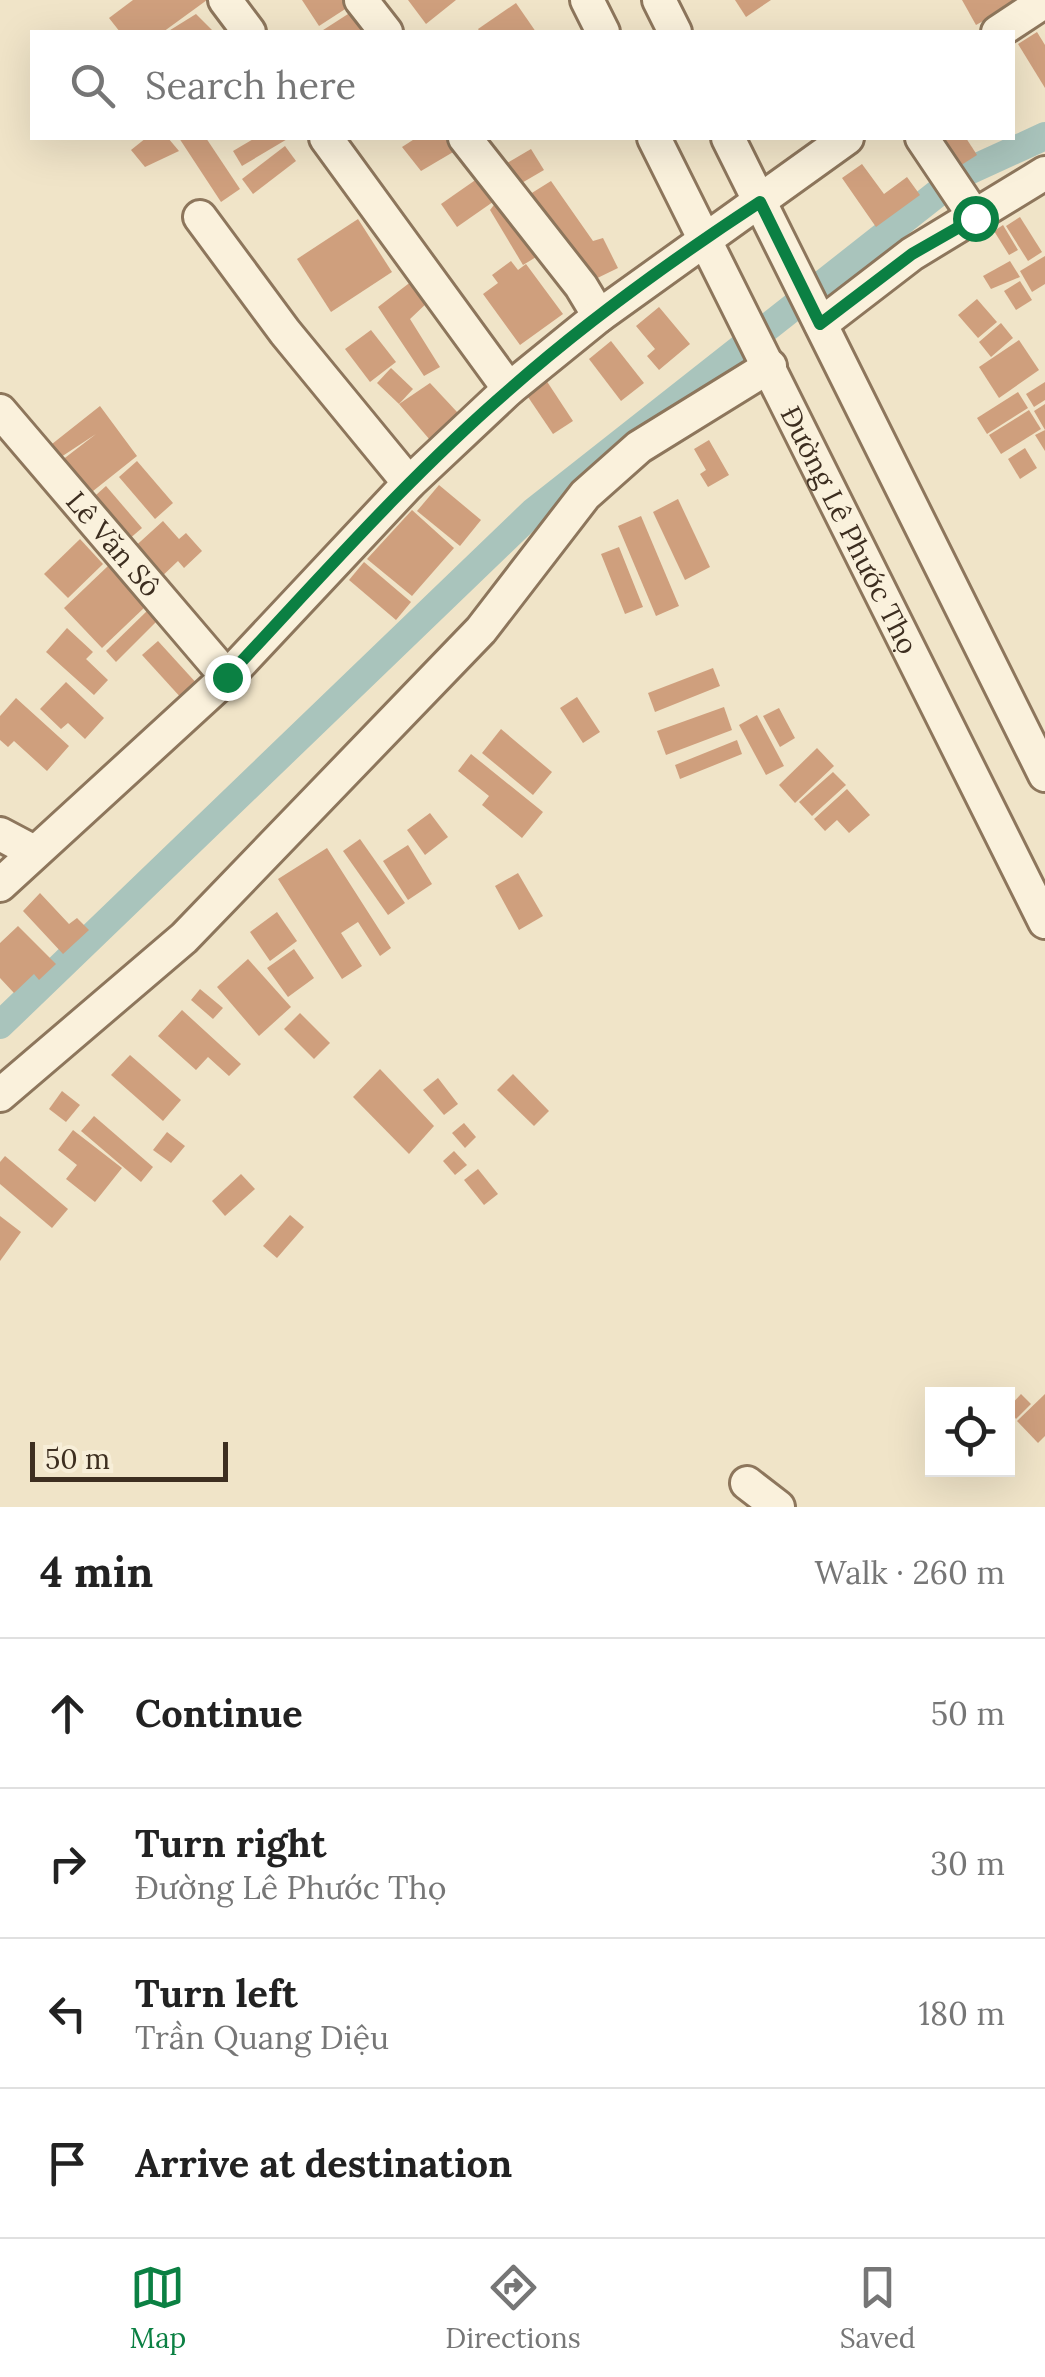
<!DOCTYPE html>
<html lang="en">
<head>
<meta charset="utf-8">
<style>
	:root { --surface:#fff; --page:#f2f2f2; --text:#222; --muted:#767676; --line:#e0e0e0; --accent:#0b8043 }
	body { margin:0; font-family:Lora,serif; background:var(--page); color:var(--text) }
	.controls { position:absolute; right:30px; bottom:30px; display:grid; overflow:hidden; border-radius:0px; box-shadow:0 10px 40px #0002 }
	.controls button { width:90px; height:90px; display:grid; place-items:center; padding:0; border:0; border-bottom:2px solid var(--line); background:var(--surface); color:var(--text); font:50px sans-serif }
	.scale { position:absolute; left:30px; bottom:25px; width:198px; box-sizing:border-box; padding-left:10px; border:5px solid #3d2e20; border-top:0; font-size:28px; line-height:35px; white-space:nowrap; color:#3d2e20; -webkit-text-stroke:8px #f7eed8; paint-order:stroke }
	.stop { position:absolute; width:30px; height:30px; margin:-22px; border:8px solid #0b8043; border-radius:50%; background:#fff }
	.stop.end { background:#0b8043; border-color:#fff; box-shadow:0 2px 10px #0008 }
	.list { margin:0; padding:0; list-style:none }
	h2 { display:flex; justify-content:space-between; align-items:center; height:130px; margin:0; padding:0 40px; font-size:42px }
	h2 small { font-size:32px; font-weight:400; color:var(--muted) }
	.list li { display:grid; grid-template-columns:65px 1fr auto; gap:30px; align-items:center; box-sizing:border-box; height:150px; padding:0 40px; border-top:2px solid var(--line) }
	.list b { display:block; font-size:38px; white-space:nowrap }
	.list p { margin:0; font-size:32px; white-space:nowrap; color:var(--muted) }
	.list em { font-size:32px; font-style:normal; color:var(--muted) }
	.icon { flex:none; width:55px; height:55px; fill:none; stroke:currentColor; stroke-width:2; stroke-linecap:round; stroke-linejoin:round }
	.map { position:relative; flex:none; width:1045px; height:1507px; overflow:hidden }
	.search { position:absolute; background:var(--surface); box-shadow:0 10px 40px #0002; left:30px; right:30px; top:30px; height:110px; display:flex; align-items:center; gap:25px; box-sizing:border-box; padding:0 35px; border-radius:0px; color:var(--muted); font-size:38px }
	.sheet { height:730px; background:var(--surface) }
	nav { display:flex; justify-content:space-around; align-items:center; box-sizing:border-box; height:140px; border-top:2px solid var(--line); background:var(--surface); font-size:28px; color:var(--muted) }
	nav a { display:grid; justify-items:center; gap:5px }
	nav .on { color:var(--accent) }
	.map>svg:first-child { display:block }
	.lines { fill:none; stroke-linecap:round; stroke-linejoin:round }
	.canal { stroke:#a9c4bc; stroke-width:28 }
	.building { fill:#cf9f7d }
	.minor-casing { stroke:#8d765c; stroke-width:38 }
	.minor { stroke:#faf1dc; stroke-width:32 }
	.route { stroke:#0b8043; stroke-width:12 }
	.labels { text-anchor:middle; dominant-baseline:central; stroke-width:8; stroke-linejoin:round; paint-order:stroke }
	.street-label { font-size:28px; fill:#3d2e20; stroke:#f7eed8 }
</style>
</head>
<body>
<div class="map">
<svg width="1045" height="1507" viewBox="0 0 1045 1507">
	<rect width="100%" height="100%" fill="#f0e4c8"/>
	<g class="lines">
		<path class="canal" d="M0 1025 533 512 962 174 1045 136"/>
	</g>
	<g class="building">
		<path d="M133 0H207L163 32H120L109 18Z"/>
		<path d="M302 0H354L356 2 319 26Z"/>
		<path d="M408 0H456L426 24Z"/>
		<path d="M735 0H771L746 17Z"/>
		<path d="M962 0H1021L976 25Z"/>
		<path d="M516 3 536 32H480L478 29Z"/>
		<path d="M359 7 368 32H320Z"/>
		<path d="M196 14 214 32H167Z"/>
		<path d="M1037 32 1045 45V88L1018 44Z"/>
		<path d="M146 138H168L179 151 145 167 131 150Z"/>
		<path d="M179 138H206L240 189 221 202Z"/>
		<path d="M255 138H289L242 166 233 151Z"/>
		<path d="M416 138H453L460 148 421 171 402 147Z"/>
		<path d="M932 138H966L977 155 952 171Z"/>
		<path d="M285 146 296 161 253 194 242 179Z"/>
		<path d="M531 149 544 170 520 184 507 163Z"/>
		<path d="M862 164 884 194 907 177 920 195 876 227 842 178Z"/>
		<path d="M484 174 500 197 457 227 441 204Z"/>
		<path d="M551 181 593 241 603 238 618 268 581 286 527 196Z"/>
		<path d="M500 197 541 254 523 265 490 210Z"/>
		<path d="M1020 217 1042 252 1028 261 1006 226Z"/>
		<path d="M358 219 392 272 331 312 297 259Z"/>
		<path d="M1003 225 1018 250 1009 255 994 231Z"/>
		<path d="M1045 256V284L1032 292 1020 271Z"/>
		<path d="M511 261 518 270 526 264 563 314 520 345 483 294 498 283 492 275Z"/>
		<path d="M1010 261 1020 277 991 289 983 276Z"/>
		<path d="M412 281 429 301 410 319 440 367 424 376 378 307Z"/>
		<path d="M1020 281 1032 300 1016 310 1004 291Z"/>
		<path d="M977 299 997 322 978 338 958 315Z"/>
		<path d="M659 307 690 344 659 370 647 356 655 349 636 326Z"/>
		<path d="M1001 323 1013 338 991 357 979 342Z"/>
		<path d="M371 330 396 362 370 382 345 349Z"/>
		<path d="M1019 340 1039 370 999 398 979 367Z"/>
		<path d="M611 341 644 383 621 401 589 359Z"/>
		<path d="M391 368 413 389 399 404 377 383Z"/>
		<path d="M546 380 573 421 553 434 526 394Z"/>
		<path d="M1045 382V400L1034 407 1026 394Z"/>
		<path d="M430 383 458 413 430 440 399 404Z"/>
		<path d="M1018 392 1028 408 987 434 977 418Z"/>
		<path d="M1045 404V451L1035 435 1045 430 1034 411Z"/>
		<path d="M100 406 137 456 83 499 57 464 96 434 61 457 52 444Z"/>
		<path d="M1029 410 1041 429 1001 454 989 435Z"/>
		<path d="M709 440 729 475 708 487 700 474 706 470 694 449Z"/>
		<path d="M1025 448 1037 468 1020 479 1008 459Z"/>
		<path d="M137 461 173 503 155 519 119 477Z"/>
		<path d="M439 485 481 520 460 546 417 511Z"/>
		<path d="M106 486 142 528 121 546 86 504Z"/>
		<path d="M678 499 710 567 685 580 653 512Z"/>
		<path d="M412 510 454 548 412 596 367 559Z"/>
		<path d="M641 516 679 606 656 616 618 526Z"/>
		<path d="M163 521 179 539 186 533 202 551 184 568 178 561 157 581 130 551Z"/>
		<path d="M80 539 103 564 68 598 44 574Z"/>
		<path d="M619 547 643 607 625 614 601 554Z"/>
		<path d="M364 562 411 602 396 620 349 580Z"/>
		<path d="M109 565 146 606 102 648 64 608Z"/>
		<path d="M149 609 159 619 116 662 106 651Z"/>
		<path d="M67 628 93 652 86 659 108 680 94 695 46 652Z"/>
		<path d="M158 641 199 686 183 700 142 655Z"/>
		<path d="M713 668 720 686 655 712 648 693Z"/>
		<path d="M66 682 104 718 85 739 68 723 61 729 40 709Z"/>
		<path d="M577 697 600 732 583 743 560 708Z"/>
		<path d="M16 698 69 746 47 771 14 741 8 747 0 740V716Z"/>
		<path d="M724 707 732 730 666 755 657 731Z"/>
		<path d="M779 708 795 738 780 747 763 716Z"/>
		<path d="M757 715 784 766 766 775 739 725Z"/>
		<path d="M501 729 552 772 533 795 482 753Z"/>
		<path d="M737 740 742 754 680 779 675 765Z"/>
		<path d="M817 748 834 766 795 803 779 785Z"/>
		<path d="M471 754 543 812 522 838 482 805 489 796 458 771Z"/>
		<path d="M833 772 846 785 812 816 799 802Z"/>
		<path d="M847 789 870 815 849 833 837 820 825 831 814 819Z"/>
		<path d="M430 813 448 837 425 855 407 830Z"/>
		<path d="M360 839 405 903 388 915 343 851Z"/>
		<path d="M408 845 432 884 408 900 383 861Z"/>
		<path d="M327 848 391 948 380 956 358 922 341 933 362 966 342 979 278 879Z"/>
		<path d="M518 873 543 916 519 930 495 886Z"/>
		<path d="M40 893 69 924 77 918 89 930 63 954 23 911Z"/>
		<path d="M277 912 297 941 270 961 250 932Z"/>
		<path d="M18 926 56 964 39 980 34 974 14 993 0 978V943Z"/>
		<path d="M294 949 314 978 288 997 267 968Z"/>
		<path d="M248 959 291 1007 259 1036 217 987Z"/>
		<path d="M200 989 223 1008 213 1019 191 1000Z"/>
		<path d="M182 1010 241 1064 229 1076 208 1057 196 1070 158 1036Z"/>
		<path d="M300 1013 330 1043 314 1059 284 1029Z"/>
		<path d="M130 1055 181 1100 163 1121 111 1075Z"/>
		<path d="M380 1069 434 1126 409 1154 353 1097Z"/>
		<path d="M513 1074 549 1111 534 1126 497 1090Z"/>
		<path d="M438 1078 458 1104 444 1115 423 1090Z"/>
		<path d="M62 1091 80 1105 66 1122 49 1109Z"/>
		<path d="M94 1116 153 1167 141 1182 81 1131Z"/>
		<path d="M464 1123 476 1137 465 1148 452 1133Z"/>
		<path d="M73 1130 122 1168 95 1202 66 1179 77 1165 58 1150Z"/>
		<path d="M167 1132 185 1146 171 1163 153 1150Z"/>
		<path d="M454 1151 467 1165 455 1175 443 1161Z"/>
		<path d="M5 1156 68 1209 52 1228 0 1184V1162Z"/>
		<path d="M478 1169 498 1194 484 1205 464 1180Z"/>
		<path d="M241 1174 255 1189 225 1216 212 1201Z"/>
		<path d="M290 1215 304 1227 277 1258 263 1246Z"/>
		<path d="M0 1216 21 1232 0 1261Z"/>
		<path d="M1021 1394 1031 1404 1016 1419 1008 1408Z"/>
		<path d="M1045 1394V1436L1038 1443 1017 1421Z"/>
	</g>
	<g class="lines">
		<g class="minor-casing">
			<g id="minor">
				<path d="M225 0 249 32"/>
				<path d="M361 0 386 32"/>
				<path d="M587 0 603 32"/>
				<path d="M659 0 675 32"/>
				<path d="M998 32 1045 1"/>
				<path d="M326 138 509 389"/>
				<path d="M465 138 581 286 599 316"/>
				<path id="s1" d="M654 138 1045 922"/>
				<path d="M728 138 1045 775"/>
				<path d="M922 138 975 217"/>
				<path d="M200 217 285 332 409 483"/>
				<path d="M821 324 912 254 1045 173"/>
				<path id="s2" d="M0 411 227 677"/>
				<path d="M0 834 34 852"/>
				<path d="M0 885 227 677 409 483 509 389 599 316 847 138"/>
				<path d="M0 1095 184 938 481 630 585 495 639 447 770 366"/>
				<path d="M747 1483 778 1507"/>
			</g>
		</g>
		<use href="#minor" class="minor"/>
	</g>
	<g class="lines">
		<path class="route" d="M227 677C319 579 408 477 510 389 588 320 673 259 760 202L820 324 912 254 975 218"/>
	</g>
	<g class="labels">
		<g class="street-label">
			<text stroke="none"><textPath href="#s1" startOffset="438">Đường Lê Phước Thọ</textPath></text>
			<text stroke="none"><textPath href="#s2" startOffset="175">Lê Văn Sô</textPath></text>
		</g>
	</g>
</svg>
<div class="controls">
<button><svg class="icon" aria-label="locate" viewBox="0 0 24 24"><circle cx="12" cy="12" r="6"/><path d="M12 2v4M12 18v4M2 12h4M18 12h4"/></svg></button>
</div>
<div class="scale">50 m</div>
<div class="stop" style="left:975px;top:218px"></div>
<div class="stop end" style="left:227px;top:677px"></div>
<div class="search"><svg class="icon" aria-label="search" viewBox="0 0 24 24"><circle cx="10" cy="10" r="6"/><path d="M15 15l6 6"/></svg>Search here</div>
</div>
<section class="sheet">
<h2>4 min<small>Walk · 260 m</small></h2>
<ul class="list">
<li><svg class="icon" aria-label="ahead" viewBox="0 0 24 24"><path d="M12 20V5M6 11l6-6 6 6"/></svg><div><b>Continue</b></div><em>50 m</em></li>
<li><svg class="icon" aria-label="right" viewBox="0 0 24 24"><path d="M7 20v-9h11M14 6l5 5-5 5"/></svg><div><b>Turn right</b><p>Đường Lê Phước Thọ</p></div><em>30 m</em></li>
<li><svg class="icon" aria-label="left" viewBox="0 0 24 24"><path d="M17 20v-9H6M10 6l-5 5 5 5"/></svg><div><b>Turn left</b><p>Trần Quang Diệu</p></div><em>180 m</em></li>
<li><svg class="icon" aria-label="arrive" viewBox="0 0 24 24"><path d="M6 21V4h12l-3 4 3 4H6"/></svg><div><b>Arrive at destination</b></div></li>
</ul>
</section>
<nav>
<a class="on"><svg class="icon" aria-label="map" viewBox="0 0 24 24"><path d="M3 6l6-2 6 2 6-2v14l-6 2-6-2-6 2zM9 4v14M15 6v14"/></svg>Map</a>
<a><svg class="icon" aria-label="directions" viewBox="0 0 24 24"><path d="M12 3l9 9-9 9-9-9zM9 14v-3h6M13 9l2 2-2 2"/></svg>Directions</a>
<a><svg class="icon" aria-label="saved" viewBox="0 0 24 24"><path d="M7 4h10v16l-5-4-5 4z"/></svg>Saved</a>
</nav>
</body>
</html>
